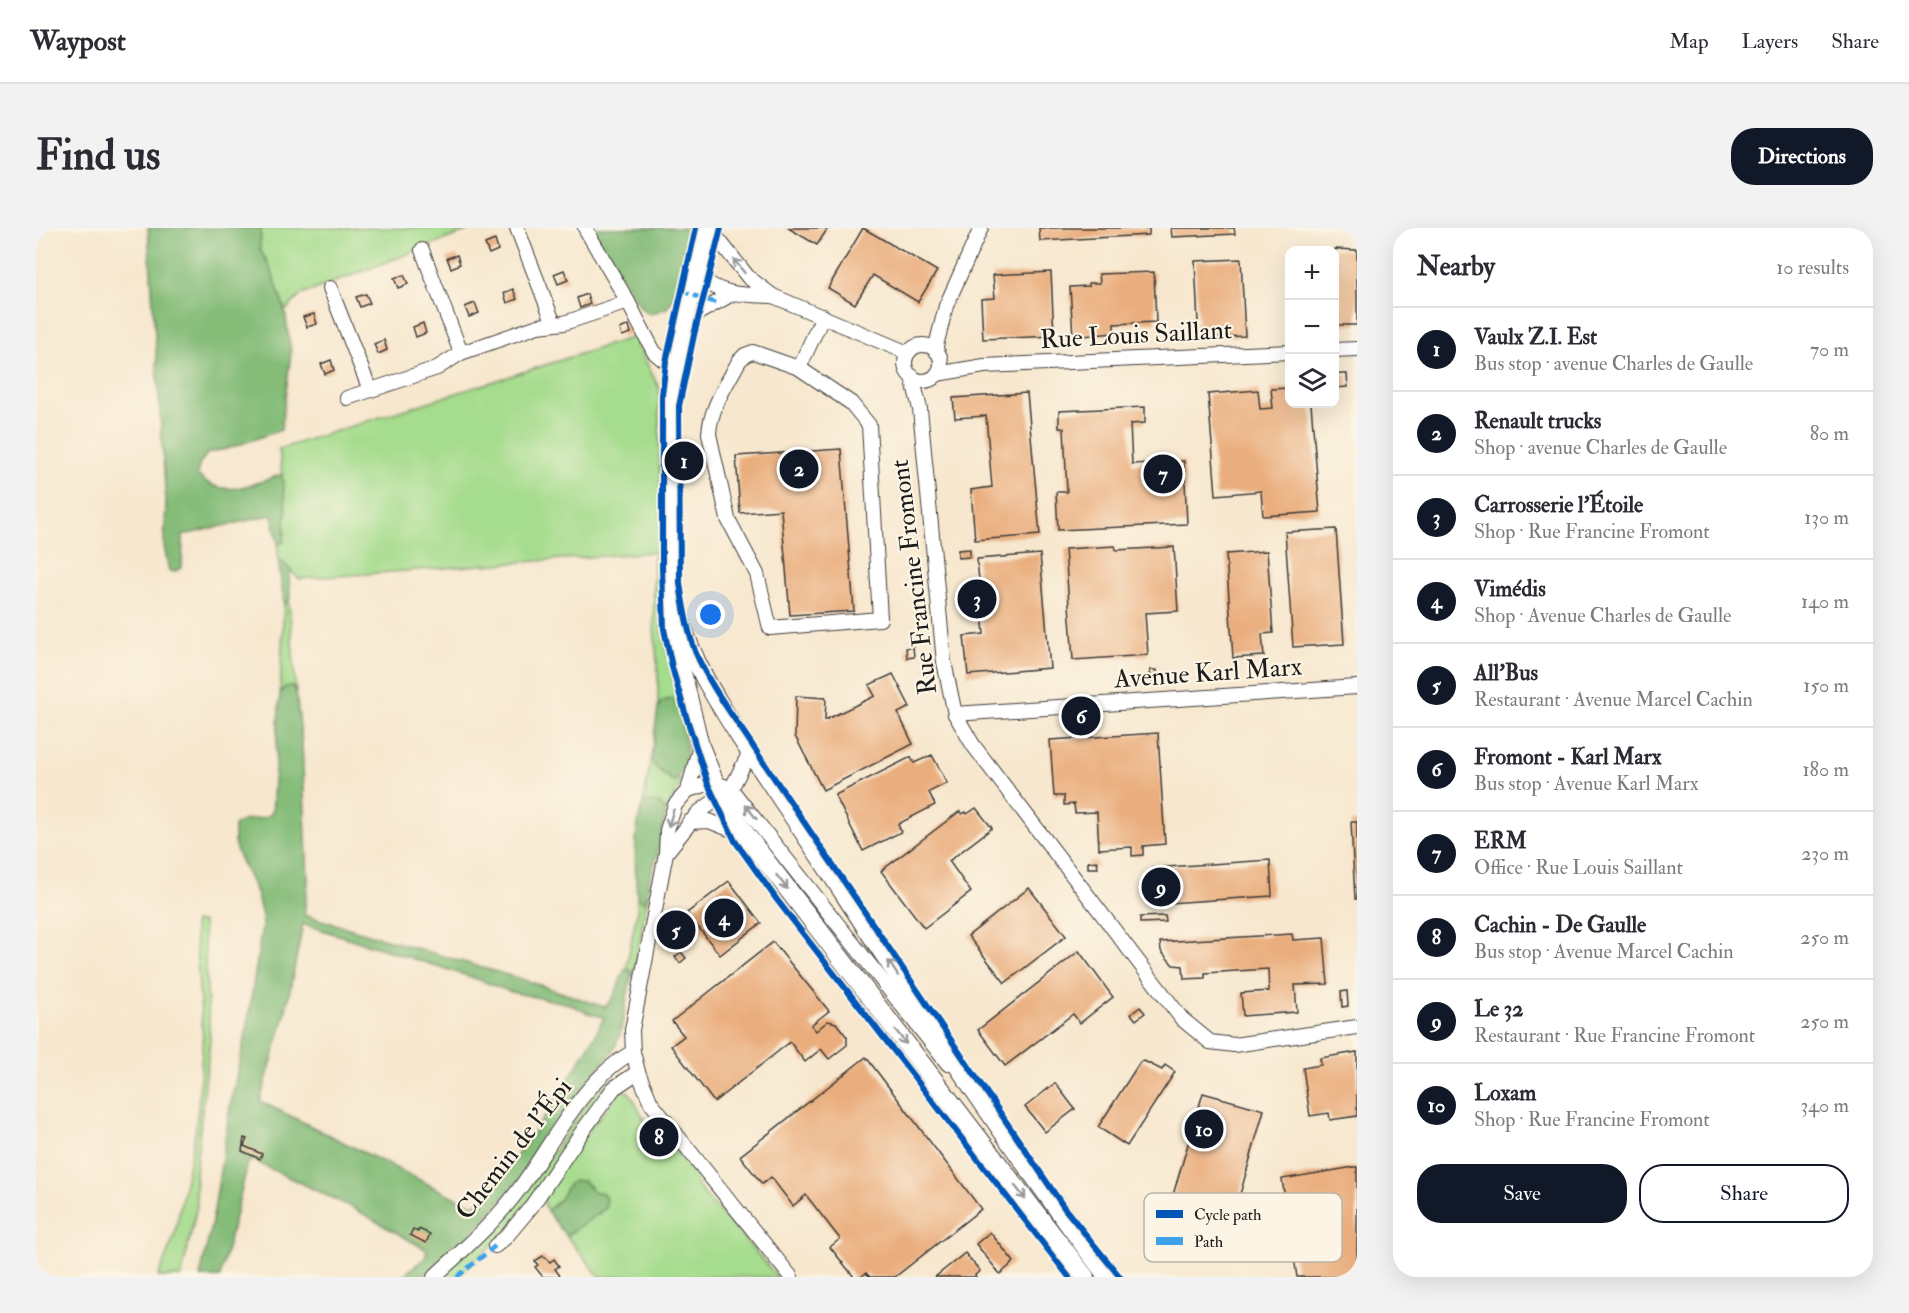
<!DOCTYPE html>
<html lang="en">
<head>
<meta charset="utf-8">
<style>
	:root { --surface:#fff; --page:#f2f2f3; --text:#2b2b33; --muted:#7c7c81; --line:#e1e1e2; --accent:#111827 }
	body { margin:0; font-family:"IM FELL Double Pica",serif; background:var(--page); color:var(--text) }
	.controls { position:absolute; right:18px; top:18px; display:grid; overflow:hidden; border-radius:12px; box-shadow:0 6px 24px #0002 }
	.controls button { width:54px; height:54px; display:grid; place-items:center; padding:0; border:0; border-bottom:2px solid var(--line); background:var(--surface); color:var(--text); font:30px sans-serif }
	.you { position:absolute; left:675px; top:387px; width:21px; height:21px; margin:-15px; border:4px solid #fff; border-radius:50%; background:#1a73e8; box-shadow:0 0 0 9px #1a73e833 }
	.badge { display:grid; place-items:center; width:39px; height:39px; border-radius:50%; background:var(--accent); color:#fff; font-size:20px; font-weight:700 }
	.pin { position:absolute; translate:-50% -50%; border:3px solid #fff; box-shadow:0 2px 6px #0006 }
	.list { margin:0; padding:0; list-style:none }
	h2 { display:flex; justify-content:space-between; align-items:center; height:78px; margin:0; padding:0 24px; font-size:26px }
	h2 small { font-size:20px; font-weight:400; color:var(--muted) }
	.list li { display:grid; grid-template-columns:39px 1fr auto; gap:18px; align-items:center; box-sizing:border-box; height:84px; padding:0 24px; border-top:2px solid var(--line) }
	.list b { display:block; font-size:22px; white-space:nowrap }
	.list p { margin:0; font-size:20px; white-space:nowrap; color:var(--muted) }
	.list em { font-size:20px; font-style:normal; color:var(--muted) }
	.actions { display:flex; gap:12px; padding:18px 24px }
	.actions a { flex:1; padding:14px 0; border:2px solid var(--accent); border-radius:24px; text-align:center; font-size:21px; color:var(--accent) }
	.actions .main { background:var(--accent); color:#fff }
	.icon { flex:none; width:33px; height:33px; fill:none; stroke:currentColor; stroke-width:2; stroke-linecap:round; stroke-linejoin:round }
	.map { position:relative; flex:none; width:1321px; height:1049px; overflow:hidden; border-radius:24px }
	header { display:flex; align-items:center; gap:36px; box-sizing:border-box; height:84px; padding:0 30px; background:var(--surface); border-bottom:2px solid var(--line) }
	header strong { font-size:28px }
	nav { display:flex; gap:33px; margin-inline-start:auto; font-size:21px }
	.intro { display:flex; align-items:center; justify-content:space-between; box-sizing:border-box; height:144px; padding:0 36px }
	h1 { margin:0; font-size:42px }
	.button { padding:15px 27px; border-radius:24px; background:var(--accent); color:#fff; font-size:21px; font-weight:700 }
	main { display:flex; gap:36px; padding:0 36px }
	aside { flex:1; background:var(--surface); border-radius:24px; box-shadow:0 6px 24px #0002 }
	.map>svg:first-child { display:block }
	.green { fill:#a5dc8d; stroke:#607c54; stroke-width:1.5 }
	.forest { fill:#84bc78; stroke:#506c4a; stroke-width:1.5; fill-rule:evenodd }
	.building { fill:#eaae7e }
	.lines { fill:none; stroke-linecap:round; stroke-linejoin:round }
	.minor-casing { stroke:#3d3a37; stroke-width:16 }
	.major-casing { stroke:#3d3a37; stroke-width:20 }
	.minor { stroke:#fff; stroke-width:14 }
	.major { stroke:#fff; stroke-width:18 }
	.quiet { stroke:#3da2ea; stroke-width:4.5; stroke-dasharray:9 4.5; stroke-linecap:butt }
	.cycleway-casing { stroke:#fcf5e5; stroke-width:10 }
	.cycleway { stroke:#0057b8; stroke-width:6 }
	.oneway { stroke:#999 }
	.labels { text-anchor:middle; dominant-baseline:central; stroke-width:4.5; stroke-linejoin:round; paint-order:stroke }
	.street-label { font-size:26px; fill:#1c1c1c; stroke:#fcf5e5 }
	.key { fill:#fcf5e5; stroke:#b9b4a9; stroke-width:1.5 }
	.key-label { font-size:16px; fill:#1c1c1c }
</style>
</head>
<body>
<header>
<strong>Waypost</strong>
<nav><a>Map</a><a>Layers</a><a>Share</a></nav>
</header>
<div class="intro"><h1>Find us</h1><a class="button">Directions</a></div>
<main>
<div class="map">
<svg width="1321" height="1049" viewBox="0 0 1321 1049">
	<rect width="100%" height="100%" fill="#fcf5e5"/>
	<filter id="ink" filterUnits="userSpaceOnUse"><feTurbulence type="fractalNoise" baseFrequency=".0167" numOctaves="2"/><feDisplacementMap in="SourceGraphic" scale="12" xChannelSelector="R" yChannelSelector="G"/><feConvolveMatrix kernelMatrix="1 2 1 2 8 2 1 2 1" color-interpolation-filters="sRGB"/></filter>
	<filter id="wash" filterUnits="userSpaceOnUse"><feTurbulence type="fractalNoise" baseFrequency=".008" numOctaves="4" result="noise"/><feDisplacementMap in="SourceGraphic" scale="24" xChannelSelector="R" yChannelSelector="G"/><feGaussianBlur stdDeviation="1.35" result="paint"/><feColorMatrix in="noise" values="0 0 0 0 0 0 0 0 0 0 0 0 0 0 0 0 0 1.4 0 .05"/><feComposite in="paint" operator="in"/></filter>
	<g filter="url(#wash)">
		<rect width="100%" height="100%" fill="#f7e7ce"/>
		<g class="green">
			<path d="M225 0H439L265 67 249 83 235 41 224 21Z"/>
			<path d="M598 109 623 160 626 399 635 441 648 488 636 470 625 474 622 480V446L618 398V324L263 351 242 330V316L248 314 250 282 243 221Z"/>
			<path d="M253 374 260 464 256 458 249 459 244 466 248 375Z"/>
			<path d="M615 530C620 541 628 547 638 553L642 551 646 553 630 583 623 575H607Z"/>
			<path d="M612 667 597 748 594 742 590 741 601 684V670L607 673Z"/>
			<path d="M158 694H167L174 812 159 946 161 978 145 1049H122L138 1009 159 906 162 881 167 811Z"/>
			<path d="M575 852H578L469 1006 420 1049H403L466 994 487 968 554 871 565 858Z"/>
			<path d="M585 862 593 864 611 896 631 918 633 916 660 948 661 958 742 1049H564L530 1008 531 1005 564 985 566 965 556 963 553 957H532L524 971 511 983C510 981 508 977 508 974 508 955 570 881 585 862Z"/>
		</g>
		<g class="forest">
			<path d="M112 0H225L224 21 235 41 249 83 255 125 245 202 194 220 172 225 164 235 161 246C185 273 218 256 246 246L250 282 248 314 242 316 236 287 147 307 146 340 137 344 133 343 128 318 130 276Z"/>
			<path d="M556 0H652V11L637 72 631 80 614 86 605 80Z"/>
			<path d="M242 330 256 343 253 347 254 368 253 374 248 375Z"/>
			<path d="M256 458 260 464 266 515 272 654 268 687 492 753 568 779C579 773 583 754 588 743L590 741 596 744 584 807 576 825 553 851 530 883 486 949 434 1008 385 1049H365L389 1030 391 1022 315 979 216 932 212 935 184 1049H164L177 989 195 873 211 799 227 692 220 664 201 624 198 614V598C209 587 226 595 236 585L244 466 249 459ZM267 696 438 750 475 764 534 776 551 785 568 789 558 810 515 880 474 937 440 977 424 972 224 873 249 787Z"/>
			<path d="M636 470 648 488C642 503 658 520 646 541 643 547 643 550 638 554L619 539 615 530 622 480 625 474Z"/>
			<path d="M614 574 623 575 630 583 623 621 612 656V667L607 674 601 670C599 639 597 605 607 575Z"/>
			<path d="M538 953H548L556 963 566 965 570 970V980L530 1008 511 983 524 971 532 957Z"/>
		</g>
		<g id="blocks">
			<g class="building">
				<path d="M752 0H792L781 17Z"/>
				<path d="M827 0 901 43 882 74 837 47 819 76 792 60Z"/>
				<path d="M1003 0H1113V7L1004 13Z"/>
				<path d="M1135 0H1198L1199 6 1136 9Z"/>
				<path d="M459 12 462 22 453 26 449 16Z"/>
				<path d="M1299 21 1321 22V97H1299Z"/>
				<path d="M421 27 424 36 415 40 411 30Z"/>
				<path d="M1205 31 1209 108 1160 110 1159 95H1162L1159 33Z"/>
				<path d="M528 42 532 52 522 56 518 46Z"/>
				<path d="M1015 44 1018 108 947 111 945 71 959 70 957 47Z"/>
				<path d="M1118 44 1120 94 1078 96V105L1037 109 1034 59 1053 58V55H1064L1063 46Z"/>
				<path d="M368 47 372 56 362 60 358 50Z"/>
				<path d="M477 61 481 71 471 75 468 65Z"/>
				<path d="M330 66 334 75 324 79 320 69Z"/>
				<path d="M551 66 554 76 544 80 541 70Z"/>
				<path d="M439 75 443 85 433 89 429 79Z"/>
				<path d="M278 86 281 96 271 99 267 89Z"/>
				<path d="M387 95 390 105 380 109 377 99Z"/>
				<path d="M593 97 595 105 586 108 584 101Z"/>
				<path d="M348 112 351 122 342 126 338 116Z"/>
				<path d="M295 132 298 142 289 146 285 136Z"/>
				<path d="M1305 146H1311L1312 159 1299 160V147Z"/>
				<path d="M1254 160V176H1275L1284 284 1227 288 1225 263 1180 267 1172 166 1222 162 1224 181 1237 180 1235 161Z"/>
				<path d="M991 165 1004 307 939 312 935 262 956 259 950 188 919 190 917 170Z"/>
				<path d="M1109 179V195L1094 196 1096 236 1148 233 1151 296 1022 302 1020 264H1031L1028 200H1023V183Z"/>
				<path d="M805 221 818 383 754 387 745 282 704 285 700 228Z"/>
				<path d="M1300 301 1308 416 1257 419 1249 304Z"/>
				<path d="M1079 318 1080 322 1138 319 1142 383 1109 385 1112 427 1037 432 1029 321Z"/>
				<path d="M934 321V329L922 330V322Z"/>
				<path d="M1231 323 1237 405 1226 406 1228 428 1197 430 1190 326Z"/>
				<path d="M1004 326 1014 440 932 447 928 408 948 406 941 331Z"/>
				<path d="M877 419 878 429 871 430 870 420Z"/>
				<path d="M1114 442H1121V453H1115Z"/>
				<path d="M857 446 874 479 862 485 877 516 787 562 759 508 760 468 790 470 789 492 839 468 833 457Z"/>
				<path d="M1122 505 1129 616 1107 618V627L1096 628V619L1063 621 1061 584 1039 585 1038 576 1028 577V568H1018L1014 512Z"/>
				<path d="M896 527 911 555 893 564 899 577 862 596 865 604 827 623 799 567 875 529 878 535Z"/>
				<path d="M940 580 956 600 913 633 935 664 888 700 845 643 924 583 926 586 930 584 931 586Z"/>
				<path d="M1315 594H1321V671H1319Z"/>
				<path d="M1234 632 1236 668 1118 676 1116 640Z"/>
				<path d="M1061 633 1062 640H1052V634Z"/>
				<path d="M693 653 725 695 684 727 651 685Z"/>
				<path d="M993 660 1030 708 969 755 932 708Z"/>
				<path d="M1129 688 1130 694 1104 695V689Z"/>
				<path d="M1256 706 1257 712 1288 710 1292 756 1259 757 1261 784 1207 788 1205 765 1233 763 1232 741 1169 745V750L1148 751 1147 738 1137 737 1125 723 1124 714Z"/>
				<path d="M737 714 793 783 775 797 780 803 792 793 800 795 811 809V817L793 831 785 821 769 834 754 814 678 874 635 818 648 808 636 793Z"/>
				<path d="M1043 723 1077 769 1044 795 1037 786 969 838 942 802Z"/>
				<path d="M645 724 650 730 644 735 639 729Z"/>
				<path d="M1311 763 1312 778 1306 779 1305 764Z"/>
				<path d="M1104 779 1109 785 1100 792 1095 786Z"/>
				<path d="M1321 824V888L1294 892 1293 885 1274 888 1267 840 1285 837 1284 830Z"/>
				<path d="M830 829 945 981 859 1049H834L830 1045 825 1049H818L794 1019 804 1011 770 967 757 978 735 949 726 956 704 928Z"/>
				<path d="M1108 833 1126 842 1129 837 1139 844 1091 918 1062 899 1104 834Z"/>
				<path d="M1019 855 1039 881 1009 904 989 879Z"/>
				<path d="M1167 865 1228 882 1199 984 1137 967Z"/>
				<path d="M208 910 211 911 208 918 226 926 224 931 206 923Z"/>
				<path d="M1318 939H1321V1049H1261L1246 951Z"/>
				<path d="M377 1001 382 1004 383 1001 394 1006 390 1015 374 1007Z"/>
				<path d="M954 1004 978 1034 964 1046 940 1016Z"/>
				<path d="M929 1025 944 1043 939 1047 940 1049H899Z"/>
				<path d="M507 1028 514 1034 518 1031 523 1038 519 1041 525 1049H507L499 1039 502 1037 499 1033Z"/>
			</g>
		</g>
	</g>
	<g filter="url(#ink)">
		<use href="#blocks" fill-opacity="0" stroke="#3d3a37" stroke-width="1.5"/>
		<g class="lines">
			<g class="minor-casing">
				<g id="minor">
					<path d="M481 0 518 96"/>
					<path d="M549 0 592 74 618 124 630 134 641 139"/>
					<path d="M678 0 682 11 712 49 737 68 872 125"/>
					<path d="M386 22 425 125"/>
					<path d="M663 47C682 68 710 67 737 68"/>
					<path d="M294 60 334 162"/>
					<path d="M650 96 664 84 696 66"/>
					<circle cx="887" cy="135" r="18"/>
					<path d="M899 122 910 78 945 0"/>
					<path d="M1298 122 1321 121"/>
					<path d="M717 124 763 140 815 175 833 197 844 391 734 400 721 346 692 291 673 206C674 180 691 156 703 133L709 127Z"/>
					<path d="M763 140 787 88"/>
					<path d="M901 146 948 138 1254 124"/>
					<path d="M876 148 884 181 908 434 919 486 937 517 1146 791 1174 814 1198 817 1321 799"/>
					<path d="M311 170 401 140 425 125 502 98 528 95 592 74"/>
					<path d="M919 486 1321 459"/>
					<path d="M664 518 652 562 639 577 631 602 630 625 596 802 597 824 602 844 615 875 755 1049"/>
					<path d="M652 562 678 554 695 561 912 836"/>
					<path d="M653 594 673 593 711 608"/>
					<path d="M630 625 662 585 695 561 714 524"/>
					<path d="M459 1018 470 1009 495 979 548 901 578 860 602 844"/>
					<path d="M398 1049C427 1022 457 996 481 964 515 919 546 851 597 824"/>
				</g>
			</g>
			<g class="major-casing">
				<g id="major">
					<path d="M674 0 637 160 634 395 664 518 685 570 711 608 1049 1049"/>
					<path d="M643 387C656 434 680 471 706 512 732 551 758 590 784 629 877 771 969 914 1072 1049"/>
				</g>
			</g>
			<use href="#minor" class="minor"/>
			<use href="#major" class="major"/>
			<g class="quiet">
				<path d="M645 63 680 75"/>
				<path d="M421 1049 459 1018"/>
			</g>
			<g class="cycleway-casing">
				<g id="cycleway">
					<path d="M660 0 630 134 626 167V340L628 401 636 439 650 488 672 556 699 613 741 672 1033 1049"/>
					<path d="M685 0 658 107 643 178 644 355C647 378 651 401 659 423 673 458 704 497 724 529L1029 981 1084 1049"/>
				</g>
			</g>
			<use href="#cycleway" class="cycleway"/>
		</g>
		<defs><path id="oneway-shaft" d="M-6 0H5M1.5-3L5.5 0L1.5 3" fill="none" stroke-width="1.6" stroke-linecap="round" stroke-linejoin="round" transform="scale(1.5)"/></defs>
		<g class="oneway">
			<use href="#oneway-shaft" transform="translate(703 38) rotate(-128)"/>
			<use href="#oneway-shaft" transform="translate(715 584) rotate(-128)"/>
			<use href="#oneway-shaft" transform="translate(635 590) rotate(107)"/>
			<use href="#oneway-shaft" transform="translate(746 654) rotate(52)"/>
			<use href="#oneway-shaft" transform="translate(857 740) rotate(-123)"/>
			<use href="#oneway-shaft" transform="translate(865 809) rotate(52)"/>
			<use href="#oneway-shaft" transform="translate(984 964) rotate(52)"/>
		</g>
	</g>
	<g class="labels">
		<g class="street-label">
			<text transform="translate(1100 107) rotate(-3)">Rue Louis Saillant</text>
			<text transform="translate(878 349) rotate(-97)">Rue Francine Fromont</text>
			<text transform="translate(1172 445) rotate(-4)">Avenue Karl Marx</text>
			<text transform="translate(478 921) rotate(-52)">Chemin de l'Épi</text>
		</g>
	</g>
	<rect x="1108" y="965" width="198" height="69" rx="9" class="key"/>
	<rect x="1120" y="982" width="27" height="8" fill="#0057b8"/>
	<rect x="1120" y="1009" width="27" height="8" fill="#3da2ea"/>
	<g class="key-label">
		<text x="1158" y="992">Cycle path</text>
		<text x="1158" y="1019">Path</text>
	</g>
</svg>
<div class="controls">
<button>+</button>
<button>−</button>
<button><svg class="icon" aria-label="layers" viewBox="0 0 24 24"><path d="M12 4l9 5-9 5-9-5zM3 14l9 5 9-5"/></svg></button>
</div>
<div class="you"></div>
<div class="pin badge" style="left:648px;top:233px">1</div>
<div class="pin badge" style="left:763px;top:241px">2</div>
<div class="pin badge" style="left:941px;top:371px">3</div>
<div class="pin badge" style="left:688px;top:690px">4</div>
<div class="pin badge" style="left:640px;top:702px">5</div>
<div class="pin badge" style="left:1045px;top:488px">6</div>
<div class="pin badge" style="left:1127px;top:246px">7</div>
<div class="pin badge" style="left:623px;top:909px">8</div>
<div class="pin badge" style="left:1125px;top:659px">9</div>
<div class="pin badge" style="left:1168px;top:901px">10</div>
</div>
<aside>
<h2>Nearby<small>10 results</small></h2>
<ul class="list">
<li><span class="badge">1</span><div><b>Vaulx Z.I. Est</b><p>Bus stop · avenue Charles de Gaulle</p></div><em>70 m</em></li>
<li><span class="badge">2</span><div><b>Renault trucks</b><p>Shop · avenue Charles de Gaulle</p></div><em>80 m</em></li>
<li><span class="badge">3</span><div><b>Carrosserie l'Étoile</b><p>Shop · Rue Francine Fromont</p></div><em>130 m</em></li>
<li><span class="badge">4</span><div><b>Vimédis</b><p>Shop · Avenue Charles de Gaulle</p></div><em>140 m</em></li>
<li><span class="badge">5</span><div><b>All'Bus</b><p>Restaurant · Avenue Marcel Cachin</p></div><em>150 m</em></li>
<li><span class="badge">6</span><div><b>Fromont - Karl Marx</b><p>Bus stop · Avenue Karl Marx</p></div><em>180 m</em></li>
<li><span class="badge">7</span><div><b>ERM</b><p>Office · Rue Louis Saillant</p></div><em>230 m</em></li>
<li><span class="badge">8</span><div><b>Cachin - De Gaulle</b><p>Bus stop · Avenue Marcel Cachin</p></div><em>250 m</em></li>
<li><span class="badge">9</span><div><b>Le 32</b><p>Restaurant · Rue Francine Fromont</p></div><em>250 m</em></li>
<li><span class="badge">10</span><div><b>Loxam</b><p>Shop · Rue Francine Fromont</p></div><em>340 m</em></li>
</ul>
<div class="actions"><a class="main">Save</a><a>Share</a></div>
</aside>
</main>
</body>
</html>
